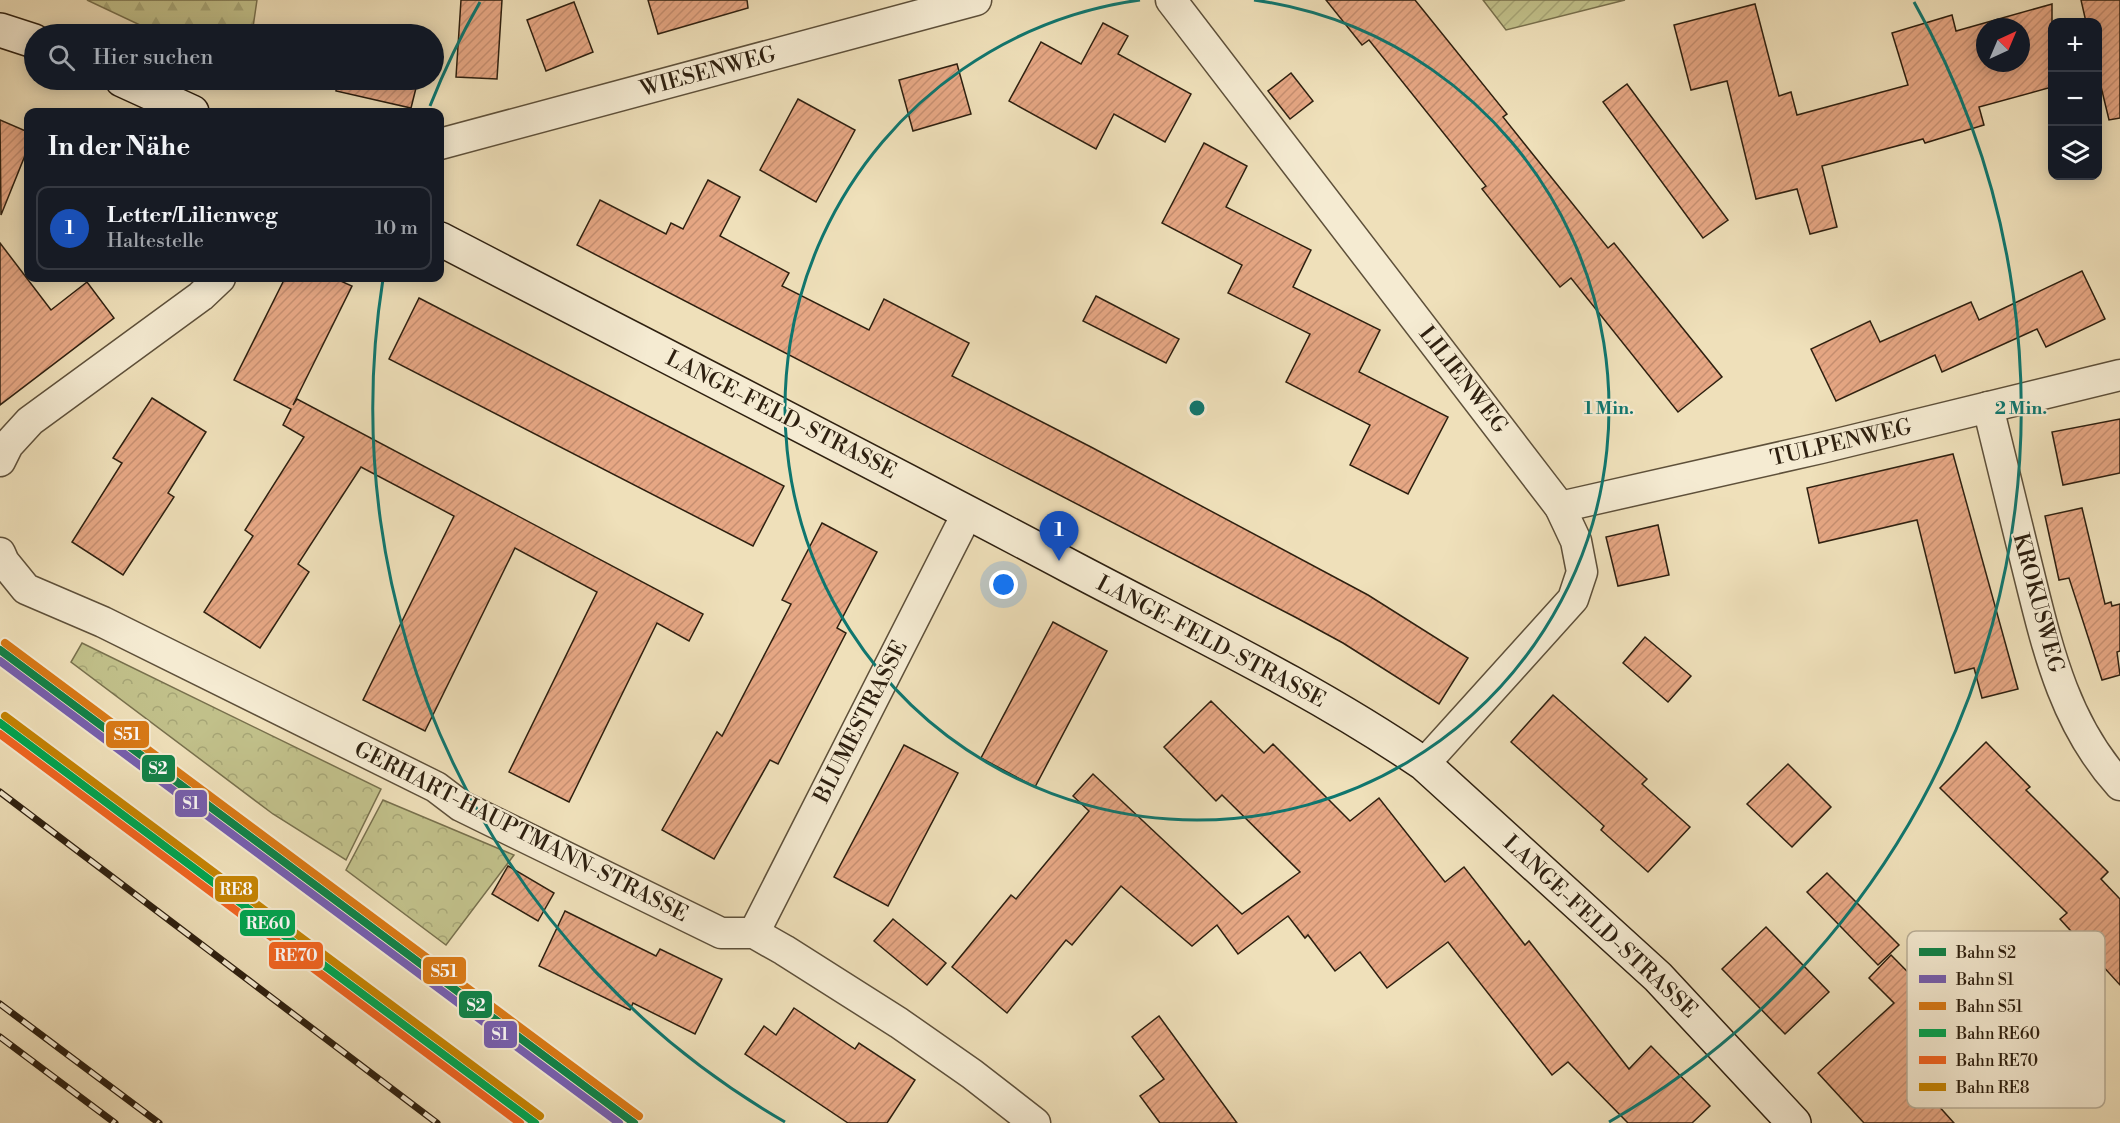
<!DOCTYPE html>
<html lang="de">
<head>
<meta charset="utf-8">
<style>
	:root { --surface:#171b24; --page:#20242c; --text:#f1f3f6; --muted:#9ea1a6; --line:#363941; --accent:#2563eb }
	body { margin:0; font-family:"Libre Bodoni",serif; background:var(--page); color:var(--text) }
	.controls { position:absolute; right:18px; top:18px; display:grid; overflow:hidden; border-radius:12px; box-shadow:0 3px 15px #0003 }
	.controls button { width:54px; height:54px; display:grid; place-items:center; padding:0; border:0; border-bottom:2px solid var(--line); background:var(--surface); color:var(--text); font:30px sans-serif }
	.compass { position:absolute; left:1976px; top:18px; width:54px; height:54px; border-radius:50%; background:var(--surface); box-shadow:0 3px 15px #0003; rotate:44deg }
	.you { position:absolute; left:1004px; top:585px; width:21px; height:21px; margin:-15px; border:4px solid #fff; border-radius:50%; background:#1a73e8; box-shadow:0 0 0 9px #1a73e833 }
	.badge { display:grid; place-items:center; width:39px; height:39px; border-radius:50%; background:var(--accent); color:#fff; font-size:20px; font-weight:700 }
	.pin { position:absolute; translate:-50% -50px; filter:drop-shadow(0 2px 3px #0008) }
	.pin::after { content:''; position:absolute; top:32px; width:21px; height:18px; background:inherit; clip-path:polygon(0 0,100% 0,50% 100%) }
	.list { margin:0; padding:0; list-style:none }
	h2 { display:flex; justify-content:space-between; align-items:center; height:78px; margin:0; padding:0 24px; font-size:26px }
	h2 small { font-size:20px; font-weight:400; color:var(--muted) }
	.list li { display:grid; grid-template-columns:39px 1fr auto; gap:18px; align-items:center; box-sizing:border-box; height:84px; margin:0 12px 12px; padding:0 12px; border:2px solid var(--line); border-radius:12px }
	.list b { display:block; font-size:22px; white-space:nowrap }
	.list p { margin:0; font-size:20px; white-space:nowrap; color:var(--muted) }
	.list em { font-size:20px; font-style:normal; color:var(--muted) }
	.icon { flex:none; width:33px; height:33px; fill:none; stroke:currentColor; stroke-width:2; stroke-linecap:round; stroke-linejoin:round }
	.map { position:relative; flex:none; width:2120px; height:1123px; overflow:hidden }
	.search { position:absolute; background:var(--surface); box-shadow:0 3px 15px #0003; left:24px; top:24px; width:420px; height:66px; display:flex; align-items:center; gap:15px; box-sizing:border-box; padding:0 21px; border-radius:33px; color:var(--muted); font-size:22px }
	.panel { position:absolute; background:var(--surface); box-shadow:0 3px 15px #0003; left:24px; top:108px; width:420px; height:174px; border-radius:12px }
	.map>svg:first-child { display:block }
	.forest { fill:url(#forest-firs); stroke:#78704d; stroke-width:1.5 }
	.park { fill:url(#park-crowns); stroke:#78704d; stroke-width:1.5 }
	.garden { fill:url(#garden-furrows); stroke:#78704d; stroke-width:1.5 }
	.building { fill:url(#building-hatch); stroke:#2e2010; stroke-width:1.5; fill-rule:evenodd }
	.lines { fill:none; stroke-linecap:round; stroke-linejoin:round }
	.street-casing { stroke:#5e503a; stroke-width:33 }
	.secondary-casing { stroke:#2e2010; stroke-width:36 }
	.street { stroke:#f5ebd2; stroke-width:30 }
	.secondary { stroke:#f5ebd2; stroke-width:33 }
	.rail-casing { stroke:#2e2010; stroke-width:7 }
	.rail { stroke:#f5ebd2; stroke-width:4.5; stroke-dasharray:14; stroke-linecap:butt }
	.rail-1-casing { stroke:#f5ebd2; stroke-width:12 }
	.rail-2-casing { stroke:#f5ebd2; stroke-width:12 }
	.rail-3-casing { stroke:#f5ebd2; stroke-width:12 }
	.rail-4-casing { stroke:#f5ebd2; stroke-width:12 }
	.rail-5-casing { stroke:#f5ebd2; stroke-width:12 }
	.rail-6-casing { stroke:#f5ebd2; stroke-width:12 }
	.rail-1 { stroke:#118349; stroke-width:8 }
	.rail-2 { stroke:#7760b0; stroke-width:8 }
	.rail-3 { stroke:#d97a17; stroke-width:8 }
	.rail-4 { stroke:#00a651; stroke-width:8 }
	.rail-5 { stroke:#f26522; stroke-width:8 }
	.rail-6 { stroke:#c58404; stroke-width:8 }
	.ring { fill:none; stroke:#0f766e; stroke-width:3 }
	.labels { text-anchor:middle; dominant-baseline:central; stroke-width:4.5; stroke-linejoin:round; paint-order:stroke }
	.street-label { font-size:22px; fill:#2e2010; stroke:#f5ebd2 }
	.key { fill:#f5ebd2; stroke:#b9ae98; stroke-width:1.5 }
	.key-label { font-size:16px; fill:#2e2010 }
	.centre { fill:#0f766e; stroke:#f5ebd2; stroke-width:3 }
	.ring-label { font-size:18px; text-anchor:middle; font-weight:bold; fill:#0f766e; stroke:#f5ebd2; stroke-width:4.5; stroke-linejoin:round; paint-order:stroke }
	.line-badge { stroke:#f5ebd2; stroke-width:2 }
	.badge-label { font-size:16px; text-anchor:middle; font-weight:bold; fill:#fff }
</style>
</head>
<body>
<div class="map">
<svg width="2120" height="1123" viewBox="0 0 2120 1123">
	<defs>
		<pattern id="forest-firs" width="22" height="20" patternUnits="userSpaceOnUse" patternTransform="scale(1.5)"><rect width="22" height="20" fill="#c1c08a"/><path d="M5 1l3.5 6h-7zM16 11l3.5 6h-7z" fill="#a6a576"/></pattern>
		<pattern id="park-crowns" width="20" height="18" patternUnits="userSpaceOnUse" patternTransform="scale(1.5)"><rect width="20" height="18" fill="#c1c08a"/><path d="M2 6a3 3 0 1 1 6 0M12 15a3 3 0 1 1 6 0" fill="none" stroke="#a6a576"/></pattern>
		<pattern id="garden-furrows" width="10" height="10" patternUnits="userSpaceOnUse" patternTransform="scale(1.5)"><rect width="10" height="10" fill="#c1c08a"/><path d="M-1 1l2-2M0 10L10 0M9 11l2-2" fill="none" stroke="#a6a576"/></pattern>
		<pattern id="building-hatch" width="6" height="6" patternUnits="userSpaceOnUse" patternTransform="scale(1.5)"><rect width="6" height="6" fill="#e6a784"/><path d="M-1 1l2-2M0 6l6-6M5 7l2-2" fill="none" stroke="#c68f71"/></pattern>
	</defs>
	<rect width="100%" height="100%" fill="#efe0ba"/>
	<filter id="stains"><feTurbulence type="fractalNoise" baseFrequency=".00333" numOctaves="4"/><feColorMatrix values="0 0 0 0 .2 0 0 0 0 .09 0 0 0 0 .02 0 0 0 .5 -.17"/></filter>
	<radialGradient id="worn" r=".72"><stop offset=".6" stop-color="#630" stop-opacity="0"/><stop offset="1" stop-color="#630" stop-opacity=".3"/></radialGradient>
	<path class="forest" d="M87 0H257L252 34H159Z"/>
	<g class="park">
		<path d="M82 643 381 789 346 860 273 814 71 662Z"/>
		<path d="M383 800 514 855 446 945 346 870Z"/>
	</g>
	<path class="garden" d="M1483 0H1625L1506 30Z"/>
	<g class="building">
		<path d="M461 0H502L497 79 456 77Z"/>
		<path d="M648 0H747L748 8 658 34Z"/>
		<path d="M1326 0H1415L1507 114 1503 117 1608 248 1614 243 1722 377 1678 412 1571 278 1560 287 1482 189 1486 186 1369 40 1362 45Z"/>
		<path d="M2081 0H2120V118L2109 120 2097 70V22H2086Z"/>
		<path d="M574 2 593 52 546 71 527 20Z"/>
		<path d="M1755 4 1779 96 1791 92 1797 115 1908 85 1892 33 1952 15 1956 31 2052 4V87L1979 107 1984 125 1925 143 1923 139 1822 166 1837 227 1810 234 1797 189 1756 199 1727 81 1691 90 1674 25ZM1985 27H2021V63H1985Z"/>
		<path d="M1103 23 1128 36 1118 54 1191 94 1165 142 1114 114 1096 149 1009 101 1041 42 1081 64Z"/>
		<path d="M957 64 971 114 913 131 899 80Z"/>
		<path d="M1291 73 1313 101 1290 119 1268 91Z"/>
		<path d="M337 80H418L411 108 336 91Z"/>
		<path d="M1627 84 1728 220 1703 238 1603 102Z"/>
		<path d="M798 99 855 130 816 202 760 170Z"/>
		<path d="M0 120 28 132V148L1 215Z"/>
		<path d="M1204 143 1247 166 1226 207 1311 250 1293 287 1380 330 1359 372 1448 417 1408 494 1350 465 1370 425 1286 382 1310 334 1228 293 1242 265 1162 223Z"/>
		<path d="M708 180 740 197 720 236 789 273 782 286 869 330 884 299 969 343 952 376 1091 447 1368 595 1468 658 1439 704 1343 643 1295 617 577 245 600 200 666 234 671 223 683 229Z"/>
		<path d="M0 243 51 310 87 282 114 318 0 405Z"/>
		<path d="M2082 271 2105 319 2046 347 2037 329 1942 372 1935 355 1836 401 1811 349 1870 321 1880 342 1971 302 1979 320Z"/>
		<path d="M285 278H334L352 286 293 405 297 399 703 614 689 641 657 623 569 802 509 772 597 592 515 548 425 731 363 700 454 516 361 467 298 564 309 572 260 648 204 612 253 536 245 530 304 437 283 425 291 409 234 380Z"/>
		<path d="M1096 296 1179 339 1166 363 1083 321Z"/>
		<path d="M419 298 784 486 753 546 389 359Z"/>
		<path d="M152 398 206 432 168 493 174 497 123 575 72 542 122 463 113 458Z"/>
		<path d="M2120 419V473L2063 485 2052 432Z"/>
		<path d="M1953 454 2018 689 1982 698 1974 668 1955 673 1917 520 1819 543 1807 488Z"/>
		<path d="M2082 508 2105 604 2111 602 2112 606 2120 604V651L2117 652 2120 675 2102 680 2069 578 2059 580 2045 516Z"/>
		<path d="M822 523 877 552 837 628 846 633 778 764 770 760 714 859 662 830 717 732 722 736 791 604 782 600Z"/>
		<path d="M1658 525 1669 575 1618 586 1606 537Z"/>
		<path d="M1053 622 1107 651 1035 787 981 758Z"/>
		<path d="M1645 637 1691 676 1668 702 1623 663Z"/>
		<path d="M1553 695 1647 779 1642 784 1690 827 1648 872 1601 830 1604 826 1511 742Z"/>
		<path d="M1211 701 1264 753 1273 744 1350 821 1379 798 1445 882 1464 867 1525 945 1529 941 1629 1069 1651 1046 1710 1106 1692 1123H1628L1568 1062 1552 1075 1448 942 1387 988 1360 952 1335 971 1308 935 1305 938 1288 916 1238 954 1217 925 1192 946 1121 886 1072 945 1066 940 1007 1013 952 967 1011 895 1016 899 1089 811 1073 796 1093 774 1242 914 1300 872 1222 795 1216 801 1164 747Z"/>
		<path d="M1986 742 2030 787 2026 790 2108 872 2101 879 2120 899V985L2060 919 2067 913 1940 788Z"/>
		<path d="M904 745 958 773 888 906 834 877Z"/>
		<path d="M1788 764 1831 807 1792 847 1747 804Z"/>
		<path d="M508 866 554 893 538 921 492 894Z"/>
		<path d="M1827 873 1899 945 1878 965 1807 892Z"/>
		<path d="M565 911 656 956 660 949 722 979 695 1034 633 1003 630 1010 539 966Z"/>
		<path d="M893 919 946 963 927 985 874 941Z"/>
		<path d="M1766 927 1829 992 1785 1034 1722 969Z"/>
		<path d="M1891 955 1959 1024 1909 1073 1954 1123H1864L1818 1073 1894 1003 1869 978Z"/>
		<path d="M794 1008 855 1049 859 1043 915 1080 887 1123H848L745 1054 764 1026 776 1035Z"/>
		<path d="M1159 1016 1237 1123H1160L1140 1096 1164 1079 1132 1037Z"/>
	</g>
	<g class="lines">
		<g class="street-casing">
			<g id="street">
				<path d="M1171 0 1560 507 1576 541 1582 572 1573 599 1424 764"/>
				<path d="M440 144 976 0"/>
				<path d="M1988 407C2001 460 2014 513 2027 566 2047 646 2063 722 2120 785"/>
				<path d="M0 461 8 445 30 421 201 296 220 278"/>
				<path d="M1560 507 1821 448 2120 375"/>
				<path d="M0 553 4 562 26 589 103 622 436 787 461 806 721 933H754L784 950 899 1023 972 1074 1035 1123"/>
				<path d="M754 933 968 512"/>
			</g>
		</g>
		<g class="secondary-casing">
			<g id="secondary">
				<path d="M0 30 34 41"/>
				<path d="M122 80 192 112"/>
				<path d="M440 239C650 348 862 456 1071 567 1190 630 1313 688 1424 764L1658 977 1794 1123"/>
			</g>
		</g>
		<use href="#street" class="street"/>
		<use href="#secondary" class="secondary"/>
		<g class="rail-casing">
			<g id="rail">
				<path d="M0 792 437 1123"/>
				<path d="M0 1004 159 1123"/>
				<path d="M0 1037 115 1123"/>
			</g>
		</g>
		<use href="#rail" class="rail"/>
		<g class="rail-1-casing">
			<path id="rail-1" d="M0 650 634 1123"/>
		</g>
		<g class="rail-2-casing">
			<path id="rail-2" d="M0 661 619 1123"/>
		</g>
		<g class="rail-3-casing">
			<path id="rail-3" d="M5 643 639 1116"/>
		</g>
		<g class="rail-4-casing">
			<path id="rail-4" d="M0 723 535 1123"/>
		</g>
		<g class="rail-5-casing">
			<path id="rail-5" d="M0 734 520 1123"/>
		</g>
		<g class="rail-6-casing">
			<path id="rail-6" d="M5 716 540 1116"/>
		</g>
		<use href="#rail-1" class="rail-1"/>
		<use href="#rail-2" class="rail-2"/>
		<use href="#rail-3" class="rail-3"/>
		<use href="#rail-4" class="rail-4"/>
		<use href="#rail-5" class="rail-5"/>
		<use href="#rail-6" class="rail-6"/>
	</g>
	<g class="ring">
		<path d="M1254 0A412 412 0 1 1 1140 0"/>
		<path d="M785 1122A824 824 0 0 1 383 279M430 106A824 824 0 0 1 480 2M1914 2A824 824 0 0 1 1609 1122"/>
	</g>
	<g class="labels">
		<g class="street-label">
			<text transform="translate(708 72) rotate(-15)">WIESENWEG</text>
			<text transform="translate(1463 380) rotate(52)">LILIENWEG</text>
			<text transform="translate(781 415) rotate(27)">LANGE-FELD-STRASSE</text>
			<text transform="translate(1841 443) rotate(-13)">TULPENWEG</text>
			<text transform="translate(2038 603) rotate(75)">KROKUSWEG</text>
			<text transform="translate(1211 642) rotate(28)">LANGE-FELD-STRASSE</text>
			<text transform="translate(861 722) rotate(-63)">BLUMESTRASSE</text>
			<text transform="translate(521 832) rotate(27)">GERHART-HAUPTMANN-STRASSE</text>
			<text transform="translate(1600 927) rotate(43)">LANGE-FELD-STRASSE</text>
		</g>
	</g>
	<rect x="1907" y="931" width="198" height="177" rx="9" class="key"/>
	<rect x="1919" y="948" width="27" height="8" fill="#118349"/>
	<rect x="1919" y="975" width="27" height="8" fill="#7760b0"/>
	<rect x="1919" y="1002" width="27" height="8" fill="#d97a17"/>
	<rect x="1919" y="1029" width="27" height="8" fill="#00a651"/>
	<rect x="1919" y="1056" width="27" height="8" fill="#f26522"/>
	<rect x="1919" y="1083" width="27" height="8" fill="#c58404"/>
	<g class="key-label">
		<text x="1956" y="958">Bahn S2</text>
		<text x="1956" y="985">Bahn S1</text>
		<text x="1956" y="1012">Bahn S51</text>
		<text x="1956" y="1039">Bahn RE60</text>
		<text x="1956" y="1066">Bahn RE70</text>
		<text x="1956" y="1093">Bahn RE8</text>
	</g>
	<circle cx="1197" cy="408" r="9" class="centre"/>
	<g class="ring-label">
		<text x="1609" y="414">1 Min.</text>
		<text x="2021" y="414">2 Min.</text>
	</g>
	<g class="line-badge">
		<rect x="105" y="720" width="45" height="29" rx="6" fill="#d97a17"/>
		<rect x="141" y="754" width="35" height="29" rx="6" fill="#118349"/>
		<rect x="174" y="789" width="34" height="29" rx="6" fill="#7760b0"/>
		<rect x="214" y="875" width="45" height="28" rx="6" fill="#c58404"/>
		<rect x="239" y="909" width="57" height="28" rx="6" fill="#00a651"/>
		<rect x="268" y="941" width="56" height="29" rx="6" fill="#f26522"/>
		<rect x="422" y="956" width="45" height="29" rx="6" fill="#d97a17"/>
		<rect x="458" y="990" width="35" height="29" rx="6" fill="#118349"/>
		<rect x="483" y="1020" width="35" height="29" rx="6" fill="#7760b0"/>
	</g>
	<g class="badge-label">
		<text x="127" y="740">S51</text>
		<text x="158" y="774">S2</text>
		<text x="191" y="809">S1</text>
		<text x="236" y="895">RE8</text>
		<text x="268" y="929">RE60</text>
		<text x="296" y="961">RE70</text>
		<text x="444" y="977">S51</text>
		<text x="476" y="1011">S2</text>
		<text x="500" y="1040">S1</text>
	</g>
	<rect width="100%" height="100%" filter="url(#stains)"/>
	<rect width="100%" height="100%" fill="url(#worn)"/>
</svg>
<div class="controls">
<button>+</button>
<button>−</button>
<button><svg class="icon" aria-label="layers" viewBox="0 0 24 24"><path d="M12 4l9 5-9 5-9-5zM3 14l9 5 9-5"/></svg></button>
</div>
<svg class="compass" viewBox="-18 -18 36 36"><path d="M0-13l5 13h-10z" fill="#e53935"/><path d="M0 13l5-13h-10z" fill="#9ea1a6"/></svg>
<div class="you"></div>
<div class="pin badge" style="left:1059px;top:561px;background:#1a4fb4">1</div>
<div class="search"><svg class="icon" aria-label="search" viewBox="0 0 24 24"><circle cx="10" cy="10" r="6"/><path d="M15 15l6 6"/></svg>Hier suchen</div>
<section class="panel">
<h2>In der Nähe<small></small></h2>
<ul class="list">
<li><span class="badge" style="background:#1a4fb4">1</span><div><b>Letter/Lilienweg</b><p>Haltestelle</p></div><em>10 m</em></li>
</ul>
</section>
</div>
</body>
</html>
